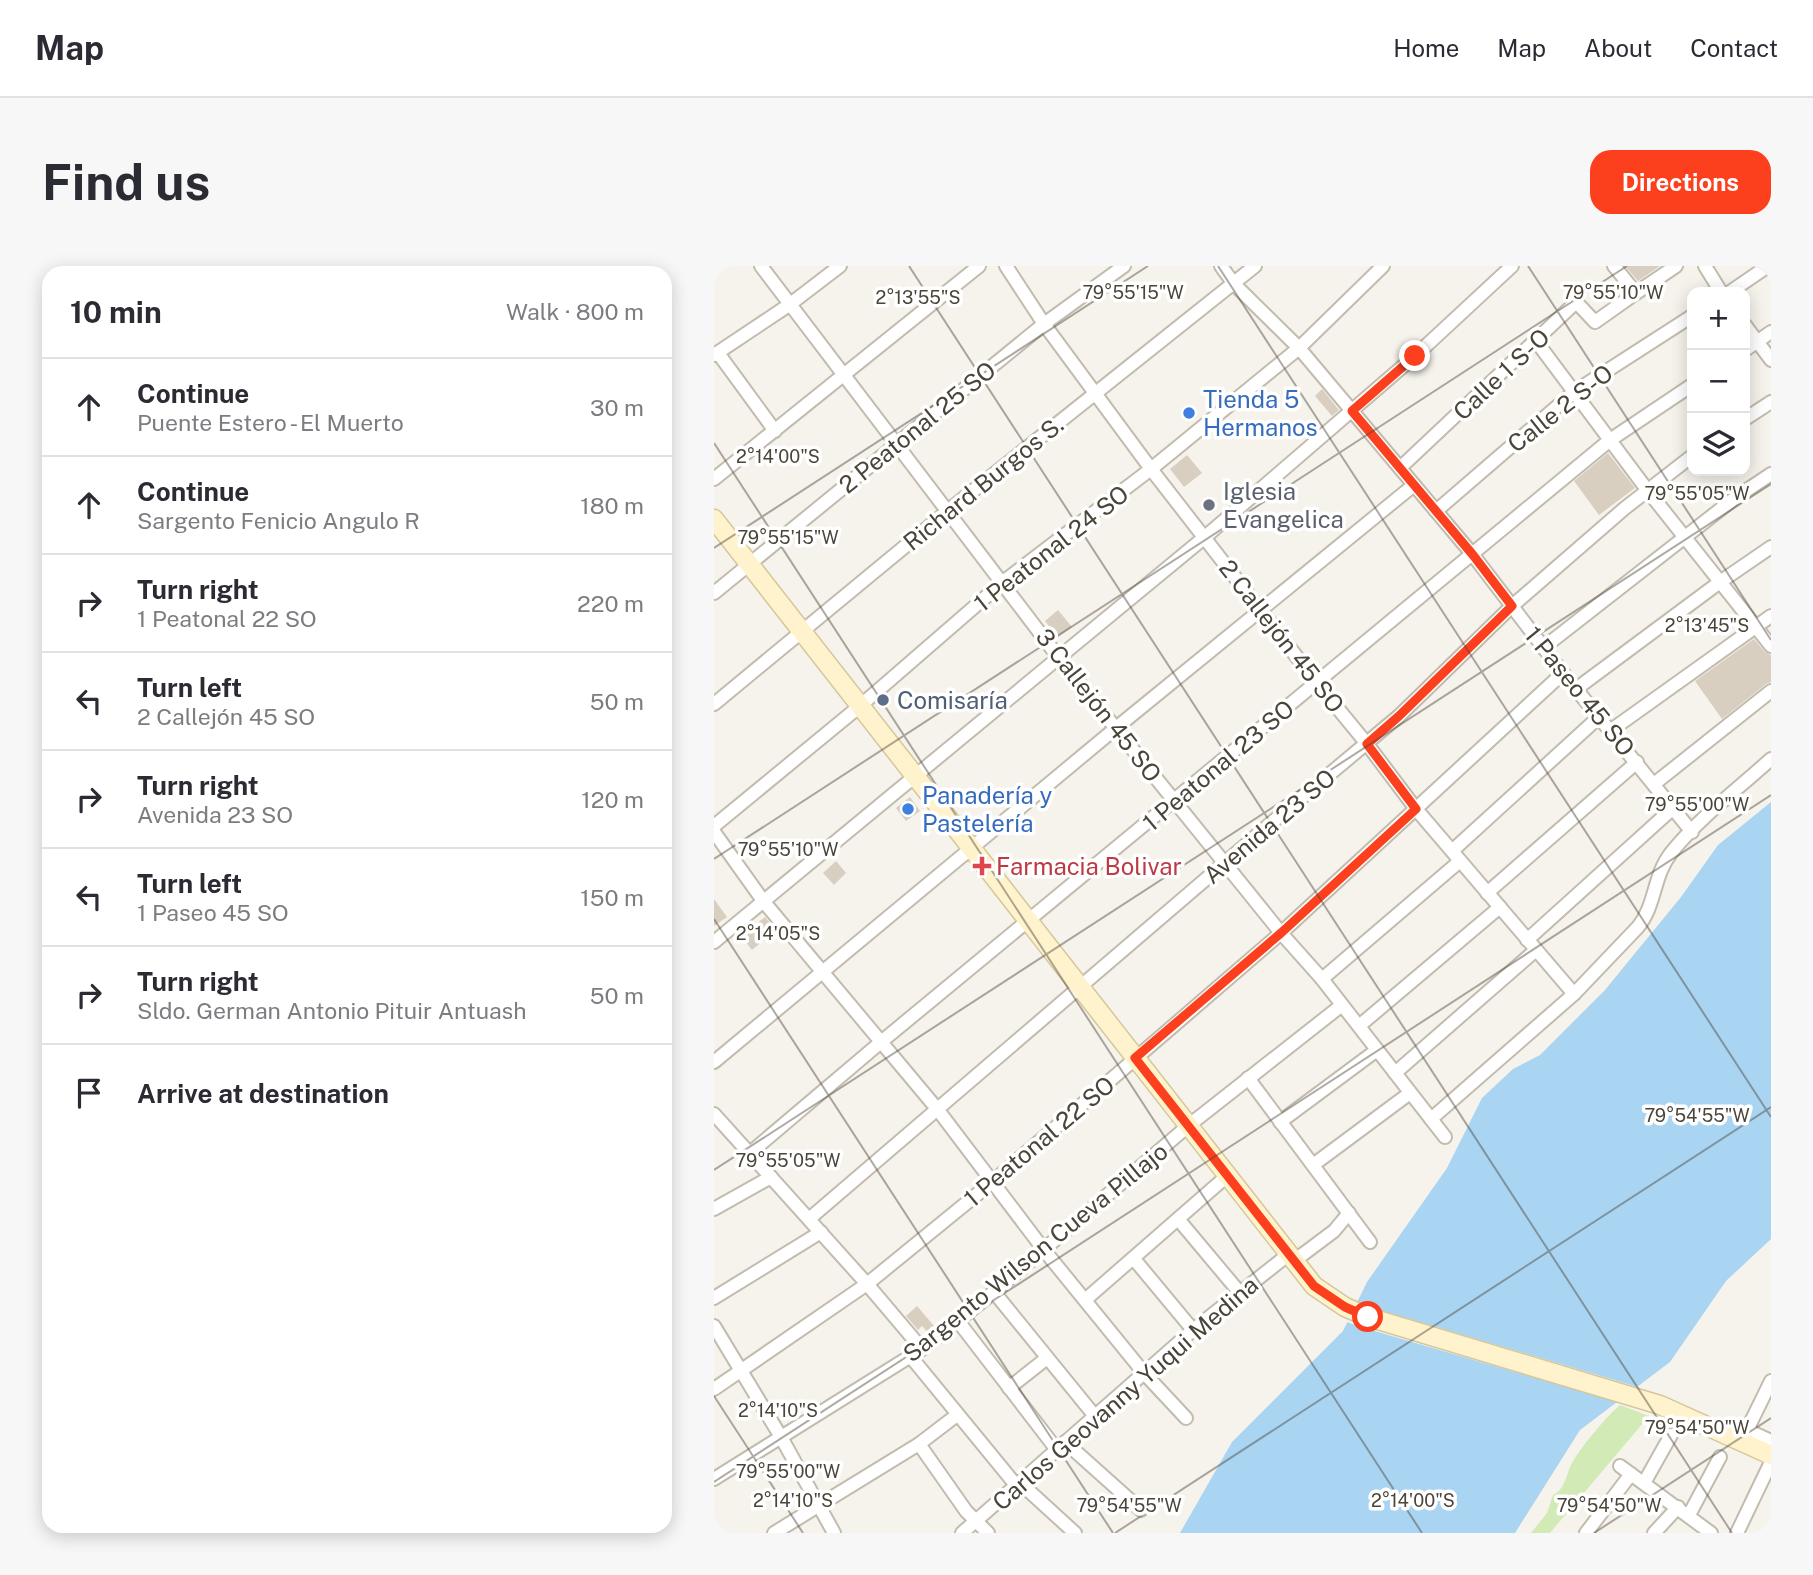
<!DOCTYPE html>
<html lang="en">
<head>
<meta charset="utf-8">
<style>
	:root { --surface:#fff; --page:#f7f7f7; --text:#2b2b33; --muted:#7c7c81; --line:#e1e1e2; --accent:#fc3f1d }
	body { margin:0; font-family:"Public Sans",sans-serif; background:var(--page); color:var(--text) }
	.controls { position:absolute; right:21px; top:21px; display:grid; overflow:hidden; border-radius:14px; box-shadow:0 4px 18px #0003 }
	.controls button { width:63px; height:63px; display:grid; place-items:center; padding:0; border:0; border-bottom:2px solid var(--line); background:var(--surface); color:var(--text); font:35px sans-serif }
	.stop { position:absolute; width:21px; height:21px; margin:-16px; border:5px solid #fc3f1d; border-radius:50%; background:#fff }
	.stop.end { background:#fc3f1d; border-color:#fff; box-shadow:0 2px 7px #0008 }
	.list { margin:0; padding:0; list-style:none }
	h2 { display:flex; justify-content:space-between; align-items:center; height:91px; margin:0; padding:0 28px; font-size:30px }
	h2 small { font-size:23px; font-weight:400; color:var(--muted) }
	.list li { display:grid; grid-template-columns:46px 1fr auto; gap:21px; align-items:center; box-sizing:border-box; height:98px; padding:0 28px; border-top:2px solid var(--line) }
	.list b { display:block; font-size:26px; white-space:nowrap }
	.list p { margin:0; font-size:23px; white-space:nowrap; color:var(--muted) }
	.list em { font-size:23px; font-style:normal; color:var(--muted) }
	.icon { flex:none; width:38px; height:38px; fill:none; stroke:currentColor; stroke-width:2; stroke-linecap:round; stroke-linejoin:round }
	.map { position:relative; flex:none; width:1057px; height:1267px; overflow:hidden; border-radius:21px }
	header { display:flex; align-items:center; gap:42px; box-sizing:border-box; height:98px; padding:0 35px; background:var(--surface); border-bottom:2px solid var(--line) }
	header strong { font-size:33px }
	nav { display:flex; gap:38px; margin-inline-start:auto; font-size:24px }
	.intro { display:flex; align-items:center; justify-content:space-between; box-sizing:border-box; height:168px; padding:0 42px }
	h1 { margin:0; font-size:49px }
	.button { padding:18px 32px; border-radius:21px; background:var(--accent); color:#fff; font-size:24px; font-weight:700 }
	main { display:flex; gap:42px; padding:0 42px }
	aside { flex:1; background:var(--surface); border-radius:21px; box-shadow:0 4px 18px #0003 }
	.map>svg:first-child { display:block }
	.green { fill:#d2eab5 }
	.water { fill:#a9d4f2 }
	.pier { fill:#f6f3ec }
	.building { fill:#d8cfc1 }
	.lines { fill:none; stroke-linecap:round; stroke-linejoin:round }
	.street-casing { stroke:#c2bbae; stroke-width:16 }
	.secondary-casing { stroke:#d6c79b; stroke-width:21 }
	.street { stroke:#fff; stroke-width:12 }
	.secondary { stroke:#fff3cd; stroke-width:18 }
	.route { stroke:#fc3f1d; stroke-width:9 }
	.ticks { fill:none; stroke:#4b4439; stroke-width:2; stroke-opacity:0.45 }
	.shop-dot { fill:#3f7fe0; stroke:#fff; stroke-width:2.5 }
	.worship-dot { fill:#6b7280; stroke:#fff; stroke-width:2.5 }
	.service-dot { fill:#5c6f8a; stroke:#fff; stroke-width:2.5 }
	.health-dot { fill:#e0444e; stroke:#fff; stroke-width:2.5 }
	.labels { text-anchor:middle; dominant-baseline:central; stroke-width:7; stroke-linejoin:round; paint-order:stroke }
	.street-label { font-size:24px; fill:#4b4439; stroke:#fff }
	.shop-label { font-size:24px; fill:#366cbe; stroke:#fff; text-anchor:start }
	.worship-label { font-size:24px; fill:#5b616d; stroke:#fff; text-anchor:start }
	.service-label { font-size:24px; fill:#4e5e75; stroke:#fff; text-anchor:start }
	.health-label { font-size:24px; fill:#be3a42; stroke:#fff; text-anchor:start }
	.ticks-label { font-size:18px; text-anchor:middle; fill:#4b4439; stroke:#fff; stroke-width:7; stroke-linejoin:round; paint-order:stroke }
</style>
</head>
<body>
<header>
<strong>Map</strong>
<nav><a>Home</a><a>Map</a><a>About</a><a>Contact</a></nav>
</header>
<div class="intro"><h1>Find us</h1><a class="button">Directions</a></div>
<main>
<aside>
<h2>10 min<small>Walk · 800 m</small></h2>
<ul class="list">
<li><svg class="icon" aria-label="ahead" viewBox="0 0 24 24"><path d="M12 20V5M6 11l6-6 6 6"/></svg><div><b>Continue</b><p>Puente Estero - El Muerto</p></div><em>30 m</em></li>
<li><svg class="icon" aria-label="ahead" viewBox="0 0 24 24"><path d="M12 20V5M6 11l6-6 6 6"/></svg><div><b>Continue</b><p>Sargento Fenicio Angulo R</p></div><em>180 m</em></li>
<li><svg class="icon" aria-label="right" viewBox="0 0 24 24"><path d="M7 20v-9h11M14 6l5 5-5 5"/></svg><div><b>Turn right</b><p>1 Peatonal 22 SO</p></div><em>220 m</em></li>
<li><svg class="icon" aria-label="left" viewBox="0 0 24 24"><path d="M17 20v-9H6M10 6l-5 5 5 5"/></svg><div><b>Turn left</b><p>2 Callejón 45 SO</p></div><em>50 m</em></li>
<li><svg class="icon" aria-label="right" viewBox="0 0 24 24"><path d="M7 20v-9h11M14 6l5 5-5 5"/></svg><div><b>Turn right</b><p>Avenida 23 SO</p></div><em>120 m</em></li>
<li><svg class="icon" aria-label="left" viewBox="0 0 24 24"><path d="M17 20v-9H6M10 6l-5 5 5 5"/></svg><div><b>Turn left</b><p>1 Paseo 45 SO</p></div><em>150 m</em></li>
<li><svg class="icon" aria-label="right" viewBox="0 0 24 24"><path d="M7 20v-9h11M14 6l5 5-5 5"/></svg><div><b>Turn right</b><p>Sldo. German Antonio Pituir Antuash</p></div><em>50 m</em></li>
<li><svg class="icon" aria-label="arrive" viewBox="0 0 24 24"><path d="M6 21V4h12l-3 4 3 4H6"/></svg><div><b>Arrive at destination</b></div></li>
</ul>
</aside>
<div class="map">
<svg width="1057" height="1267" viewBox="0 0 1057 1267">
	<rect width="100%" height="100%" fill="#f6f3ec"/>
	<path class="green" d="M906 1139 935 1150 836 1267H817L833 1247 839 1229C850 1224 852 1211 856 1201 864 1184 891 1152 906 1139Z"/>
	<path class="water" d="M1057 536V973L1012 1015 956 1096 866 1164 801 1267H466L518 1176 629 1065 653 1016 733 902 768 832 799 803 826 789 891 724 967 631 1004 579Z"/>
	<path class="pier" d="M640 1035 659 1042 927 1122 907 1137 647 1061 630 1055Z"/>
	<g class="building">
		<path d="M911 0H946L924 15Z"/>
		<path d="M608 123 625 144 618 150 601 130Z"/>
		<path d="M894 187 921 222 885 249 860 215Z"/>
		<path d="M473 189 488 207 470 221 456 203Z"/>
		<path d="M344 344 358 361 344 371 331 355Z"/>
		<path d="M1040 373 1051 386 1057 389V416L1052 418 1008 453 981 415Z"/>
		<path d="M196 531 206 545 192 555 182 542Z"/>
		<path d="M122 595 132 607 120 619 109 607Z"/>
		<path d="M0 633 13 651 0 660Z"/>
		<path d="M51 651 62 664 38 684 27 670Z"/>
		<path d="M203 1040 221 1061 214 1067 208 1060 204 1064 192 1050Z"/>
	</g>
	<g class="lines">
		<g class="street-casing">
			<g id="street">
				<path d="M47 0 345 392 567 667 608 713 731 871"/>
				<path d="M292 0 330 58 437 203 603 417 653 478 702 543 860 728"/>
				<path d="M507 0 520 18 585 82 759 289 849 407 978 566"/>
				<path d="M900 0 922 27 962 0"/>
				<path d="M991 0 1007 26"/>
				<path d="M1016 26 1054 0"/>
				<path d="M1031 59 1057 94"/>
				<path d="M822 75 934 225 1057 380"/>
				<path d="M1031 84 1057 66"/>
				<path d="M4 87 61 165"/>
				<path d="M0 89 75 39 126 0"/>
				<path d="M1031 153 1057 136"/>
				<path d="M686 202 859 39 864 38 881 56 922 27"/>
				<path d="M0 213 265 0"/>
				<path d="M722 245 860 126 978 50"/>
				<path d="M0 327 330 58 410 0"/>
				<path d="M829 382 1021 232 1057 208"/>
				<path d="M862 423 1006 316 1057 281"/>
				<path d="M0 438 235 244 541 0"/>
				<path d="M896 465 1057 350"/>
				<path d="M940 518 1057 425"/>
				<path d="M0 560 146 440 289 316 437 203 585 82 669 0"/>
				<path d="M0 566 50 636 224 844 330 984 430 1107 472 1152"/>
				<path d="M738 585 885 451"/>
				<path d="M773 627 923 496"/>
				<path d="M813 674 958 543"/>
				<path d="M0 676 491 271 701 90 798 0"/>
				<path d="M608 713 746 595"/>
				<path d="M645 760 786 641"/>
				<path d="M0 796 402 462 700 219"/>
				<path d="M681 807 822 684"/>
				<path d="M534 812 656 976"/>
				<path d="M0 848 153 1018 208 1083"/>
				<path d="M717 853 860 728 924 661C942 639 939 610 957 587 985 552 1024 523 1057 493"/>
				<path d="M566 856 663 784"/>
				<path d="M36 887 167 776 896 174 978 119"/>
				<path d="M599 899 696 827"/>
				<path d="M0 943 57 911"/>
				<path d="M95 953 562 553 685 450 798 340 911 242 978 190"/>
				<path d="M464 953 526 1027"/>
				<path d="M420 993 479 1064"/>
				<path d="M580 995 620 965 635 947"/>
				<path d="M280 1026 380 1149"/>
				<path d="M0 1032 107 966"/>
				<path d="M371 1034 513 910"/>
				<path d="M244 1055 343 1184"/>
				<path d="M0 1060 67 1171 120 1267"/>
				<path d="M197 1091 301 1218 315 1225 361 1267"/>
				<path d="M1057 1115 1033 1164 1057 1175"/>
				<path d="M295 1122 333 1092"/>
				<path d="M0 1123 153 1018 277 917 567 667 849 407"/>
				<path d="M351 1176 427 1244"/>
				<path d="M205 1178 252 1245 274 1267"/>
				<path d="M906 1200 997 1267"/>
				<path d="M0 1213 208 1083 280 1026 474 860 628 739"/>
				<path d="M930 1217 957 1169"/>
				<path d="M975 1249 1006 1191"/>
				<path d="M60 1267 205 1178 243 1149"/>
				<path d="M248 1267 479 1064 575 988"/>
				<path d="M872 1267 917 1208"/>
				<path d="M940 1267 964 1241"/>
				<path d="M1023 1267 1057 1196"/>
			</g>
		</g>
		<g class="secondary-casing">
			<path id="secondary" d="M0 253 600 1020 631 1041 654 1051 946 1139 1057 1189"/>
		</g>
		<use href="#street" class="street"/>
		<use href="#secondary" class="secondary"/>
	</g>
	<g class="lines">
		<path class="route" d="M654 1051 631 1041 600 1020 421 792 567 667 702 543 653 478 685 450 798 340 759 289 638 145 701 90"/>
	</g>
	<path class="ticks" d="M195 0 1018 1267M504 0 1057 851M814 0 1057 374M0 177 708 1267M0 282 434 0M0 593 913 0M0 653 399 1267M0 904 1057 218M0 1130 89 1267M0 1216 1057 529M401 1267 1057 841M880 1267 1057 1152"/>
	<g class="shop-dot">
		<circle cx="475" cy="147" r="7"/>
		<circle cx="194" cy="543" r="7"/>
	</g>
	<circle class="worship-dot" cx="495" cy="239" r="7"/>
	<circle class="service-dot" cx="169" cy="434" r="7"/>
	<path class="health-dot" d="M264.5 589.5h7v7h7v7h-7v7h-7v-7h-7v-7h7z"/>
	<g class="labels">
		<g class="street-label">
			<text transform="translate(787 108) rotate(-43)">Calle 1 S-O</text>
			<text transform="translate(846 142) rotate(-38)">Calle 2 S-O</text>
			<text transform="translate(203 161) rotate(-39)">2 Peatonal 25 SO</text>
			<text transform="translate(269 217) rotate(-39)">Richard Burgos S.</text>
			<text transform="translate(337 282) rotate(-38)">1 Peatonal 24 SO</text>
			<text transform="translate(568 370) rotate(52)">2 Callejón 45 SO</text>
			<text transform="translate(866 425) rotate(51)">1 Paseo 45 SO</text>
			<text transform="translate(385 439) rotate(52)">3 Callejón 45 SO</text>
			<text transform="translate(504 499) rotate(-40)">1 Peatonal 23 SO</text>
			<text transform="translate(555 560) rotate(-40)">Avenida 23 SO</text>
			<text transform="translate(325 875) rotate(-40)">1 Peatonal 22 SO</text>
			<text transform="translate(321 986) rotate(-39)">Sargento Wilson Cueva Pillajo</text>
			<text transform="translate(411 1127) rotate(-41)">Carlos Geovanny Yuqui Medina</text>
		</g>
		<g class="shop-label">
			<text x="489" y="133">Tienda 5<tspan x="489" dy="28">Hermanos</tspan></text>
			<text x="208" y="529">Panadería y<tspan x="208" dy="28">Pastelería</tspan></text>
		</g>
		<g class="worship-label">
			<text x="509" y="225">Iglesia<tspan x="509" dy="28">Evangelica</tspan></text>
		</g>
		<g class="service-label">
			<text x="183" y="434">Comisaría</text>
		</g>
		<g class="health-label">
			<text x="282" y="600">Farmacia Bolivar</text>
		</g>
	</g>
	<g class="ticks-label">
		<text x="419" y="33">79°55'15"W</text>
		<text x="899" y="33">79°55'10"W</text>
		<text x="204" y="38">2°13'55"S</text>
		<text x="64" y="197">2°14'00"S</text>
		<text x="983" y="234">79°55'05"W</text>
		<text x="74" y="278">79°55'15"W</text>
		<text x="993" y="366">2°13'45"S</text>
		<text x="983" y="545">79°55'00"W</text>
		<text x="74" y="590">79°55'10"W</text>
		<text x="64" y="674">2°14'05"S</text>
		<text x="983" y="856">79°54'55"W</text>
		<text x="74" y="901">79°55'05"W</text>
		<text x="64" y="1151">2°14'10"S</text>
		<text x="983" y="1168">79°54'50"W</text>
		<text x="74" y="1212">79°55'00"W</text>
		<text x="79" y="1241">2°14'10"S</text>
		<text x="699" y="1241">2°14'00"S</text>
		<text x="415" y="1246">79°54'55"W</text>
		<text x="895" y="1246">79°54'50"W</text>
	</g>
</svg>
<div class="controls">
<button>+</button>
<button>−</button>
<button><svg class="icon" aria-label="layers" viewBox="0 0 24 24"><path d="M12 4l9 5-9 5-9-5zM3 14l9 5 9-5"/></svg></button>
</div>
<div class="stop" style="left:654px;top:1051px"></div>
<div class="stop end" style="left:701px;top:90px"></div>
</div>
</main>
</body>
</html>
